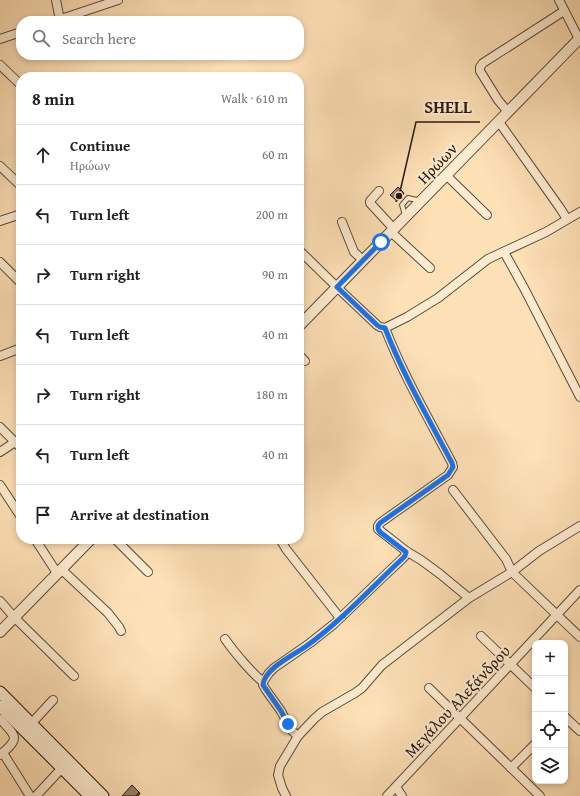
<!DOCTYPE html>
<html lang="en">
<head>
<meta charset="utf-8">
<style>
	:root { --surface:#fff; --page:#f6f6f6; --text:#222; --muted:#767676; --line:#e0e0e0 }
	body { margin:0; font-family:"Gentium Book Plus",serif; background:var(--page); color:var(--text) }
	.controls { position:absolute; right:12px; bottom:12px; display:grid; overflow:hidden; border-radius:8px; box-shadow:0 2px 6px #0003 }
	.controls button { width:36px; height:36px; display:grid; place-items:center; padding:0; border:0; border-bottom:1px solid var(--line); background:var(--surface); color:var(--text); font:20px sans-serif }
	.stop { position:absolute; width:12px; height:12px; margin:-9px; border:3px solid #1a73e8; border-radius:50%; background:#fff }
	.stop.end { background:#1a73e8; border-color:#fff; box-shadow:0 1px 4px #0008 }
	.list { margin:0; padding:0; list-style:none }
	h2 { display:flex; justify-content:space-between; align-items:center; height:52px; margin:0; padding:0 16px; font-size:17px }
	h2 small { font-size:13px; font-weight:400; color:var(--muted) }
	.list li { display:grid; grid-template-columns:26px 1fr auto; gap:12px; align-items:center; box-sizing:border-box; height:60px; padding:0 16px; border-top:1px solid var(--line) }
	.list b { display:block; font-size:15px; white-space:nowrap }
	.list p { margin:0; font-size:13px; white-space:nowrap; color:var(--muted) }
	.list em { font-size:13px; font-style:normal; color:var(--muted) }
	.icon { flex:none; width:22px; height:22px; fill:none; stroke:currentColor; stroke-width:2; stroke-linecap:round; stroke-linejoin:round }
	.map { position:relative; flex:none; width:580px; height:796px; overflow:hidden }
	.search { position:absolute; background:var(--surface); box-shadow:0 2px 6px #0003; left:16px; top:16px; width:288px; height:44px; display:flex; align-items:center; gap:10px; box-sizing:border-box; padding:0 14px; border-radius:16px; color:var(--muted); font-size:15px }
	.panel { position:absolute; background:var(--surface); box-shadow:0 2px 6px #0003; left:16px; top:72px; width:288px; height:472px; border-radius:16px }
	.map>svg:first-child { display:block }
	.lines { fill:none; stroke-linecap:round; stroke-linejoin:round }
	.service-casing { stroke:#5c4a39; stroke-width:6 }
	.minor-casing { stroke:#5c4a39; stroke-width:10 }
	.tertiary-casing { stroke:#5c4a39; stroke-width:12 }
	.secondary-casing { stroke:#26170f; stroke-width:13 }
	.service { stroke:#ffecd0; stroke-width:4 }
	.minor { stroke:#ffecd0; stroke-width:8 }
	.tertiary { stroke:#ffecd0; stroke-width:10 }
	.secondary { stroke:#ffecd0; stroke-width:11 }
	.shaded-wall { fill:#6a5a47; stroke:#26170f }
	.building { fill:#978066; stroke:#26170f }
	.route { stroke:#1a73e8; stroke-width:5 }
	.labels { text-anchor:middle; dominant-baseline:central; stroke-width:4; stroke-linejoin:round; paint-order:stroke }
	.street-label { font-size:16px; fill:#26170f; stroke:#ffecd0 }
	.leader { fill:none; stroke:#26170f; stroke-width:1.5 }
	.callout-dot { fill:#26170f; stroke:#ffecd0; stroke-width:1.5 }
	.callout-label { font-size:17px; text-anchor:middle; font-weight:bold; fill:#26170f; stroke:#ffecd0; stroke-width:4; stroke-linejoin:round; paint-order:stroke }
</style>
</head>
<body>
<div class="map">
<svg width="580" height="796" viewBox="0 0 580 796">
	<rect width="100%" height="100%" fill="#ffe1b7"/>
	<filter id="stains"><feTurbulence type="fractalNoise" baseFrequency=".005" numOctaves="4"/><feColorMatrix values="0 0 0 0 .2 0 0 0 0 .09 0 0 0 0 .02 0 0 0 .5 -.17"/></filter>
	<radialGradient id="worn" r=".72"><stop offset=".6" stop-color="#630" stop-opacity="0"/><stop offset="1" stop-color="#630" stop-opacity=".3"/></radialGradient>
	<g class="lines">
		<g class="service-casing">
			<path id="service" d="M405 215 402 205 408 198 421 201"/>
		</g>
		<g class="minor-casing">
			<g id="minor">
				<path d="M56 0 60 20"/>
				<path d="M559 0 579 39V40"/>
				<path d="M55 21 118 0"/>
				<path d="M0 39 21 32"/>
				<path d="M0 65 21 85"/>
				<path d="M508 112 498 100 480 71V67L483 63 564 11"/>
				<path d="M499 122 560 208 567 219"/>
				<path d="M0 166 21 186"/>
				<path d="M446 175 487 215"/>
				<path d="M379 191 370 201V203L394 229"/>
				<path d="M0 221 21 214"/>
				<path d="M342 222 354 252 363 260"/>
				<path d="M391 232 430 268"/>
				<path d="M299 250 342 292 377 325 380 327 385 328 407 317 438 298 488 259 546 232 580 212"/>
				<path d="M504 252 524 288 580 397"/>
				<path d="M0 262 21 283"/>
				<path d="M385 328C403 375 429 419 452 463L453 467 448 475 380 523 378 526V529L406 551 421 560 440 574 469 598"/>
				<path d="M299 355 305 361"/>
				<path d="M0 356 21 348"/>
				<path d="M0 427 21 448"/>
				<path d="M0 452 15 442"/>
				<path d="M0 485 21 517"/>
				<path d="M453 490 506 559 512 572 580 637"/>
				<path d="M35 539 57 573"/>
				<path d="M115 539 148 572"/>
				<path d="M280 539 286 549 340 618"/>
				<path d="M61 569 108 613 119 627 121 631"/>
				<path d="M0 601 14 617 74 676"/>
				<path d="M481 636 535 688"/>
				<path d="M225 639C234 652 251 672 263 682"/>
				<path d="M429 688 540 796"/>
				<path d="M565 717 580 731"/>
				<path d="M0 719C16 736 21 738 0 755"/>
				<path d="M31 724 53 700"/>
				<path d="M298 736 291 730 281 711 266 690 263 685V682L269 673 274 668 310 643 334 624 382 578 402 559 405 556 406 551"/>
				<path d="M3 753 30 796"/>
				<path d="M511 768 535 744"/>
				<path d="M396 787 402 796"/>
				<path d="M36 796 62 768"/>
				<path d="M286 796 282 788 278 775 280 766 298 736 314 719 322 712 355 693 362 688 382 665 469 598 512 572 539 551 580 526"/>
				<path d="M387 796 580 590"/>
			</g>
		</g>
		<g class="tertiary-casing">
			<g id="tertiary">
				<path d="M299 326 580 38"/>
				<path d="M0 632 91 539"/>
			</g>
		</g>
		<g class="secondary-casing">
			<g id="secondary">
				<path d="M0 692 103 796"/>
				<path d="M0 706 90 796"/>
			</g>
		</g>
		<use href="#service" class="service"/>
		<use href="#minor" class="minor"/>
		<use href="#tertiary" class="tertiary"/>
		<use href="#secondary" class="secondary"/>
	</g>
	<g class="shaded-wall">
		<path d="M403 192 404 194 396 202V200Z"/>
		<path d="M139 792 140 794 138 796H136Z"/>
	</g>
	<g class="building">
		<path d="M398 187 403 192 396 200 390 195Z"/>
		<path d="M132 785 139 792 136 796H122Z"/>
	</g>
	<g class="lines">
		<path class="route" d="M288 724 281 711 263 685C264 669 292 656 305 647 340 622 370 589 402 559L405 556 406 552 380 532 378 529V526L380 523 448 475 453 467 452 463C429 419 403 375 385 328L380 327 377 325 337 287 381 242"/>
	</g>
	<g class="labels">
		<g class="street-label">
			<text transform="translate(437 163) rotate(-46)">Ηρώων</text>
			<text transform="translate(457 701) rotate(-47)">Μεγάλου Αλεξάνδρου</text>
		</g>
	</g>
	<path class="leader" d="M399 196L416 122H480"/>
	<circle class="callout-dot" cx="399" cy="196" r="4"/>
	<g class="callout-label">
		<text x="448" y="113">SHELL</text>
	</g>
	<rect width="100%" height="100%" filter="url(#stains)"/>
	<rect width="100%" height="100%" fill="url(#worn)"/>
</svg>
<div class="controls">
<button>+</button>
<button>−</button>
<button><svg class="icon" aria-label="locate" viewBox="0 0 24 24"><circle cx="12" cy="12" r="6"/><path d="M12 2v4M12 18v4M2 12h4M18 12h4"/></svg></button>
<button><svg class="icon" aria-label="layers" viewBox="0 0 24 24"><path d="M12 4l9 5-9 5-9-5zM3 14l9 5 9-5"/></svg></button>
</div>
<div class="stop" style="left:381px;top:242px"></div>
<div class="stop end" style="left:288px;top:724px"></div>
<div class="search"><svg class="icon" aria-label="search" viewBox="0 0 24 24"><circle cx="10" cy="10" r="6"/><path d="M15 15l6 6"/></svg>Search here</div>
<section class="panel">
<h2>8 min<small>Walk · 610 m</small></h2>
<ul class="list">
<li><svg class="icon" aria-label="ahead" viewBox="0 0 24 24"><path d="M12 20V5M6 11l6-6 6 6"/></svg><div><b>Continue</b><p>Ηρώων</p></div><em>60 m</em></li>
<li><svg class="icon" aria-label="left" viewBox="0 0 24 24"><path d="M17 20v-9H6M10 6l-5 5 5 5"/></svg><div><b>Turn left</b></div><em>200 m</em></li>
<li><svg class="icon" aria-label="right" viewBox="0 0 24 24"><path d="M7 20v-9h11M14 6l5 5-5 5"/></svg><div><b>Turn right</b></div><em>90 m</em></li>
<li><svg class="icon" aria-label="left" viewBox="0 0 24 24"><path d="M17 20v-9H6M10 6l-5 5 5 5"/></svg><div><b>Turn left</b></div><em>40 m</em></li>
<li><svg class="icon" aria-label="right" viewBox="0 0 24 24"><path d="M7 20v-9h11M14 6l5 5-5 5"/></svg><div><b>Turn right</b></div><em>180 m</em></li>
<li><svg class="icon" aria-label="left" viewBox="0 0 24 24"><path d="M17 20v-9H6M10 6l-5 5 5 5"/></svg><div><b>Turn left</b></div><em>40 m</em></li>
<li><svg class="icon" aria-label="arrive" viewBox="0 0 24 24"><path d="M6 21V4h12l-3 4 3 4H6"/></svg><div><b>Arrive at destination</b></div></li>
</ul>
</section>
</div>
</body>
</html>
